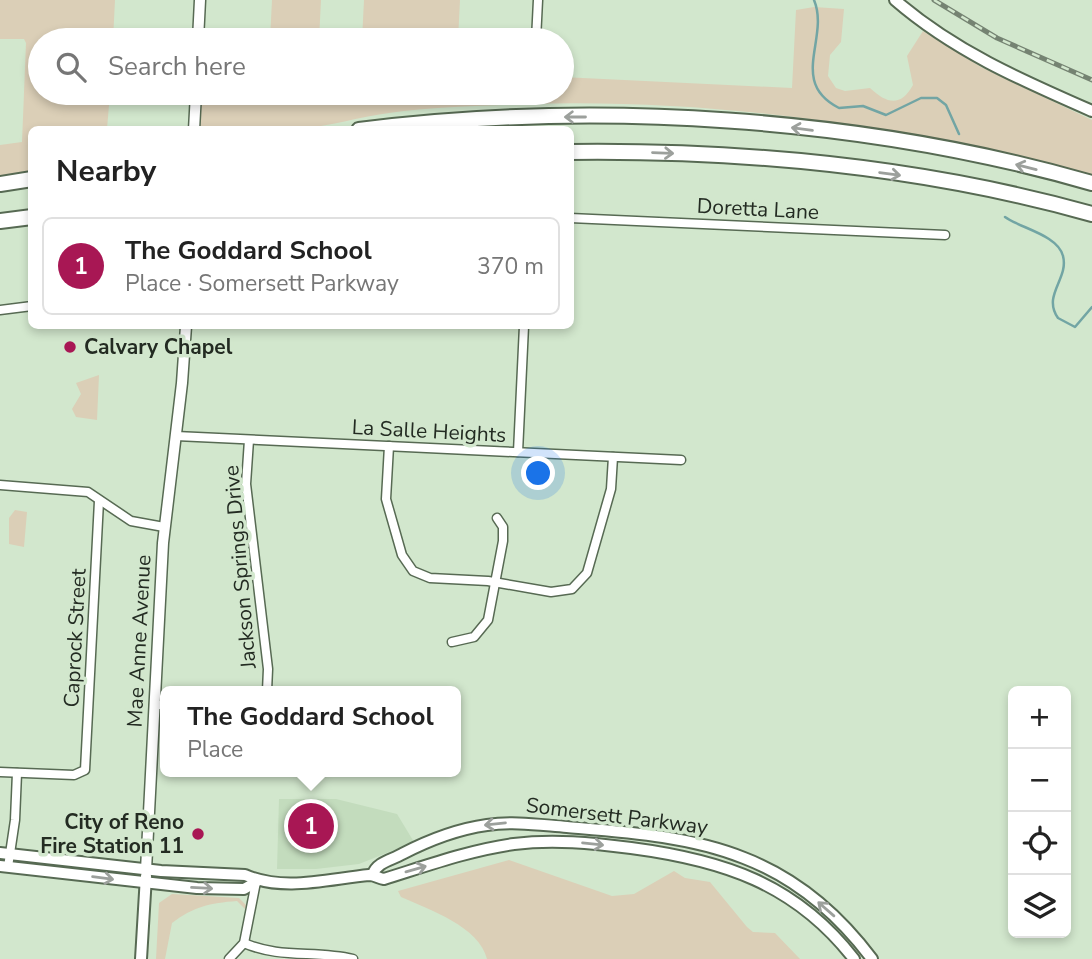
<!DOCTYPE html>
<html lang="en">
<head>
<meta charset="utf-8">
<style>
	:root { --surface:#fff; --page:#f2f2f2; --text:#222; --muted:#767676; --line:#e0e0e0; --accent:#a81754 }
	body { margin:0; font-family:"Nunito Sans",sans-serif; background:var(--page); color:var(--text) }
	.controls { position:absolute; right:21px; bottom:21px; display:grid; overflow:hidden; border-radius:10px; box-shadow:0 4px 10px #0003 }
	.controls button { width:63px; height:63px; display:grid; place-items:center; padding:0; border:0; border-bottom:2px solid var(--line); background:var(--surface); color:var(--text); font:35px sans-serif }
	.you { position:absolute; left:539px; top:474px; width:24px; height:24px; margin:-18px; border:5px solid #fff; border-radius:50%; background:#1a73e8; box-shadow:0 0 0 10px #1a73e833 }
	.badge { display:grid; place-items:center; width:46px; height:46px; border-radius:50%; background:var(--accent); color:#fff; font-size:23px; font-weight:700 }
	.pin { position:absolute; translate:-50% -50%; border:4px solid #fff; box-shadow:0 2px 7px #0006 }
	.popup { position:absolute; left:160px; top:686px; width:301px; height:91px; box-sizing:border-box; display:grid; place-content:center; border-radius:10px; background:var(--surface); filter:drop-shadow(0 2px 5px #0005); font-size:23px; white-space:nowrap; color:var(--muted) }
	.popup b { font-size:26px; color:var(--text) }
	.popup::after { content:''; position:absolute; left:50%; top:100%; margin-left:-14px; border:14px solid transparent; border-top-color:var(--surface) }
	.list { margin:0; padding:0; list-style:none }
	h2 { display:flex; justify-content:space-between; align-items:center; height:91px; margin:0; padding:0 28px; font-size:30px }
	h2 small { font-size:23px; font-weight:400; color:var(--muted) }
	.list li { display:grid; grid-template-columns:46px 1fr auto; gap:21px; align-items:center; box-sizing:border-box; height:98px; margin:0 14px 14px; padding:0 14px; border:2px solid var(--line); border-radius:10px }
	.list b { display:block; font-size:26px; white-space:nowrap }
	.list p { margin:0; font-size:23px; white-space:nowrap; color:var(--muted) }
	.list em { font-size:23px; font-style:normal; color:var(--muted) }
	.icon { flex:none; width:38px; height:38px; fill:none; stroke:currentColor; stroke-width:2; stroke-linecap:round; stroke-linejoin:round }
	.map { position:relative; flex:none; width:1092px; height:959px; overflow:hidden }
	.search { position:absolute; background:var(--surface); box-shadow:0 4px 10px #0003; left:28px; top:28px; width:546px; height:77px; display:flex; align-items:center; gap:18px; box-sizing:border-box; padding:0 24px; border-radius:38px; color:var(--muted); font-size:26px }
	.panel { position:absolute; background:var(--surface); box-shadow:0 4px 10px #0003; left:28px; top:126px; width:546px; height:203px; border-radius:10px }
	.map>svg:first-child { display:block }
	.built { fill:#c3dcbd }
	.green { fill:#dbcfb7 }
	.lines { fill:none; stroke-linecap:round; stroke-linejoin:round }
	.stream { stroke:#72a5a4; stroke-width:2.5 }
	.minor-casing { stroke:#576a53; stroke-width:11 }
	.tertiary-casing { stroke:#576a53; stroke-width:13 }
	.secondary-casing { stroke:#576a53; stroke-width:14 }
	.motorway-casing { stroke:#576a53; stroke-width:18 }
	.minor { stroke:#fff; stroke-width:8 }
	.tertiary { stroke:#fff; stroke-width:10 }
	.secondary { stroke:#fff; stroke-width:10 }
	.motorway { stroke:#fff; stroke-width:14 }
	.rail-casing { stroke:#758372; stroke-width:5 }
	.rail { stroke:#d2e7cd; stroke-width:2.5; stroke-dasharray:8; stroke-linecap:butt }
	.oneway { stroke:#9ca09c }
	.poi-dot { fill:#a81754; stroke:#d2e7cd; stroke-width:2.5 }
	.labels { text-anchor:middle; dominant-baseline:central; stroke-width:7; stroke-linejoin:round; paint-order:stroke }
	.street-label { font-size:21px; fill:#232b22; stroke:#d2e7cd }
	.poi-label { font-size:21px; font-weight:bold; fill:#232b22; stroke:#d2e7cd; text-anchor:start }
</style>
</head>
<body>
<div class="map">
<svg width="1092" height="959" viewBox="0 0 1092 959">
	<rect width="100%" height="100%" fill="#d2e7cd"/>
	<path class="built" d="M279 799H336L397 814 414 842 359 864 316 869H277Z"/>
	<g class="green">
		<path d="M0 0H115L113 40H40V93H110L107 129 32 130 31 171 0 176V145L22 142 26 43 24 39H0Z"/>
		<path d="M272 0H321L319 40H270Z"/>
		<path d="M364 0H460L458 40H362Z"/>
		<path d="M814 7 844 9 841 42 830 55 828 76 836 88 845 91 870 88C887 104 901 107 913 85L907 56 923 31 981 67 1092 120V175C907 127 718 98 526 104 481 106 434 106 389 113 359 117 330 126 300 129 268 133 233 130 200 129L201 93H562V77L792 88 796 10Z"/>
		<path d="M99 375 97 420 76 417 72 409 81 394 76 383Z"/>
		<path d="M15 510 27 512 24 547 9 544V518Z"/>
		<path d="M509 860 612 896 634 894 674 871 685 878 710 882 747 927 753 932 775 933 800 959H487C480 927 428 909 401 897L398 891Z"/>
		<path d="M172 894 239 898 246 905 245 909 237 901C210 903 193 907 172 923L165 959H156L159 903Z"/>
	</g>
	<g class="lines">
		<g class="stream">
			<path d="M814 0C830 38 788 82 839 108L863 106 886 115 921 98H937L946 105 959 134"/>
			<path d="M1005 217C1020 228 1058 235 1063 256 1069 279 1042 295 1058 318L1075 327 1092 307"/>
		</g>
		<g class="minor-casing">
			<g id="minor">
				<path d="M536 40 538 0"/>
				<path d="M570 218 945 235"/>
				<path d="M0 310 32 306"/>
				<path d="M176 436 681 460"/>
				<path d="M249 440 246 484 268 669 267 691"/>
				<path d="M389 446 386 499 402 555 413 571 430 578 488 581 551 592 572 589 587 573 611 489 613 457"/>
				<path d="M518 452 524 326"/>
				<path d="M0 485 88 492 131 521 164 527"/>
				<path d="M452 642 474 637 488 620 503 541V527L497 518"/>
				<path d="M154 705H166"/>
				<path d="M0 772 74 775 85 770 99 501"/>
				<path d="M8 867 15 820 17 773"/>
				<path d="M244 943C280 959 316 950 353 959"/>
				<path d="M229 959 244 943 256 882"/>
			</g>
		</g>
		<g class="tertiary-casing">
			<g id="tertiary">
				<path d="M198 40 200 0"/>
				<path d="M194 130 196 93"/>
				<path d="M146 870 163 543 182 383 186 326"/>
			</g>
		</g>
		<g class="secondary-casing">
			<g id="secondary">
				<path d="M895 0C954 51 1021 80 1092 111"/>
				<path d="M0 853 161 871 245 875C284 892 328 879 369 875 375 875 378 878 384 879 426 866 470 850 514 844 553 839 592 843 631 848 722 860 795 883 854 959"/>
				<path d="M0 866 197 888 244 889 256 882"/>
				<path d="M373 874C377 862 392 860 402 854 429 840 458 829 487 825 514 821 540 825 567 827 626 832 689 836 744 858 796 878 839 915 872 959"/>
				<path d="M141 959 146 876"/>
			</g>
		</g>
		<g class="motorway-casing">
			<g id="motorway">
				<path d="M359 130C595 100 863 117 1092 183"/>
				<path d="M570 152C744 150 924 167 1092 214"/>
				<path d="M0 184 32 179"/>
				<path d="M0 221 32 217"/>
			</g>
		</g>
		<use href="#minor" class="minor"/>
		<use href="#tertiary" class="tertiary"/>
		<use href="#secondary" class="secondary"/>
		<use href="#motorway" class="motorway"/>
		<g class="rail-casing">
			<path id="rail" d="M934 0 997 38 1092 80"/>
		</g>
		<use href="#rail" class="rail"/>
	</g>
	<defs><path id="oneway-shaft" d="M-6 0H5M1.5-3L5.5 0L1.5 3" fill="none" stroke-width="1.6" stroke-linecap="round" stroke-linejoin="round" transform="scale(1.75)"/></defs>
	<g class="oneway">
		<use href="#oneway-shaft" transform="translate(575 117) rotate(-180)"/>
		<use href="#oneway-shaft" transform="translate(802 129) rotate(-173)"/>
		<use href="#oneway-shaft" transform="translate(663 153) rotate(2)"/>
		<use href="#oneway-shaft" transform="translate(1026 167) rotate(-166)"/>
		<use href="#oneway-shaft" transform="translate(890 174) rotate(8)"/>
		<use href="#oneway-shaft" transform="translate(495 824) rotate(174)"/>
		<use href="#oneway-shaft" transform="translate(593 844) rotate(6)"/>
		<use href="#oneway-shaft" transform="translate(416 869) rotate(-16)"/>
		<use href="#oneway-shaft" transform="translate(103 878) rotate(7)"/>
		<use href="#oneway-shaft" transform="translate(202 888) rotate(3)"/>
		<use href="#oneway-shaft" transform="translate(826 909) rotate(-139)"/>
	</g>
	<g class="poi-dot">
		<circle cx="70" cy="347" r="7"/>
		<circle cx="198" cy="834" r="7"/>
	</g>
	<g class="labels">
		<g class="street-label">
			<text transform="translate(758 209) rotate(3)">Doretta Lane</text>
			<text transform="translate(429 431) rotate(3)">La Salle Heights</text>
			<text transform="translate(240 567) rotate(-95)">Jackson Springs Drive</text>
			<text transform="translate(75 638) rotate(-87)">Caprock Street</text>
			<text transform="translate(139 641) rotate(-87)">Mae Anne Avenue</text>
			<text transform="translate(617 816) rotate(7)">Somersett Parkway</text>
		</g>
		<g class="poi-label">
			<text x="84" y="347">Calvary Chapel</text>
			<text x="184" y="822" text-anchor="end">City of Reno<tspan x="184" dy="24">Fire Station 11</tspan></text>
		</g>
	</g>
</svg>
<div class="controls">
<button>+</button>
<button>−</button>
<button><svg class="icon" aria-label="locate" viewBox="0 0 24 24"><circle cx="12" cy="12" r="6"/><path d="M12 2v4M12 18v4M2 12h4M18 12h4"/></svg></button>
<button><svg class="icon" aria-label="layers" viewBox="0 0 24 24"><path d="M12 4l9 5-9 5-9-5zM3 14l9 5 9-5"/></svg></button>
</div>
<div class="you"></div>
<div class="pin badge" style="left:311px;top:826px">1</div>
<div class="popup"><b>The Goddard School</b>Place</div>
<div class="search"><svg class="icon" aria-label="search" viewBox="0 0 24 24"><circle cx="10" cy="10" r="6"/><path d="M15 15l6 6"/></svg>Search here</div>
<section class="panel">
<h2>Nearby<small></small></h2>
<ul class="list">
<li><span class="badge">1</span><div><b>The Goddard School</b><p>Place · Somersett Parkway</p></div><em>370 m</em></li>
</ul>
</section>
</div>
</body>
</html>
